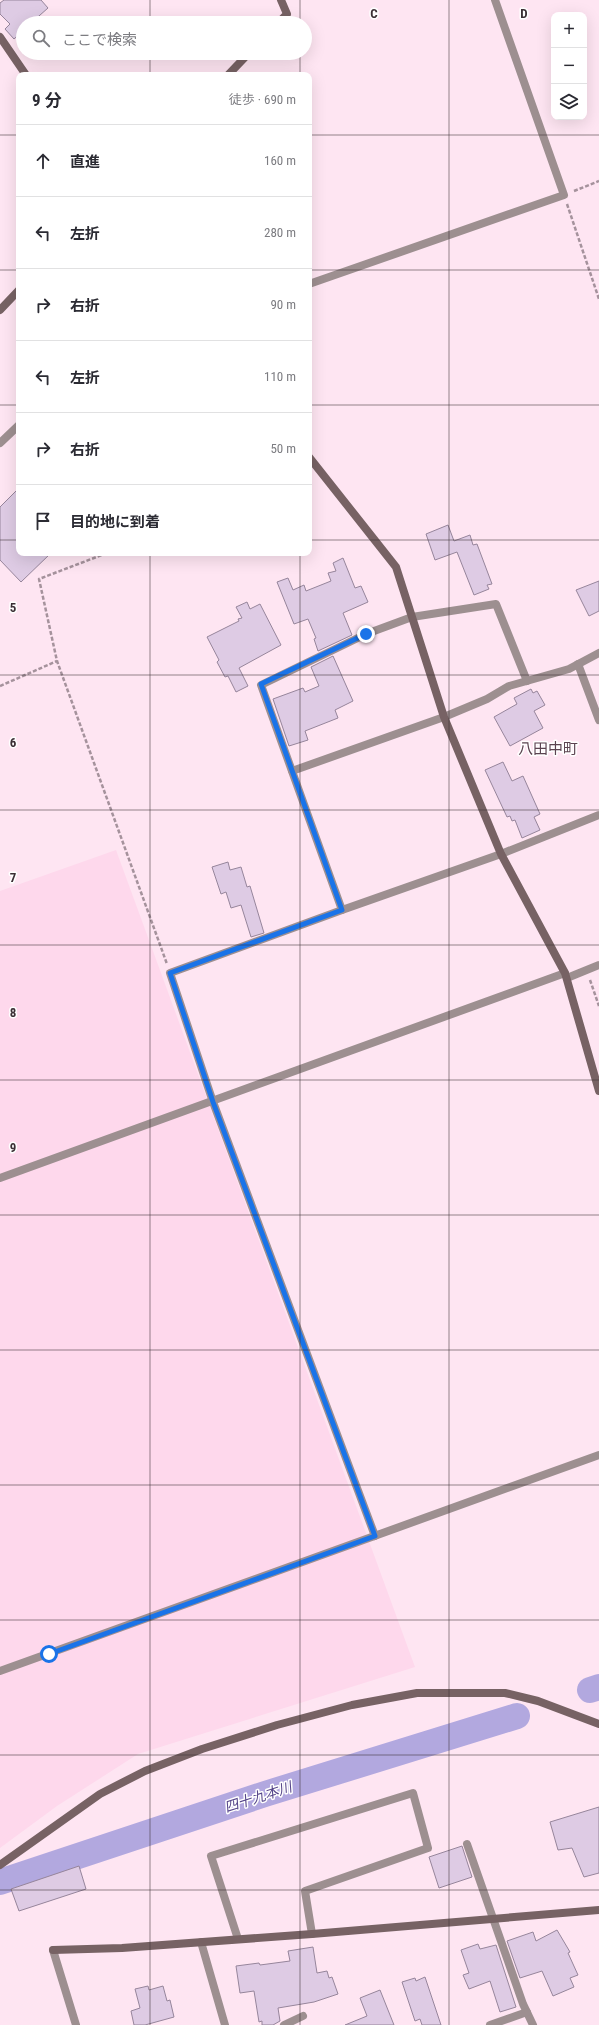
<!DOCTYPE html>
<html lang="ja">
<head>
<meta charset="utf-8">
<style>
	:root { --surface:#fff; --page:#f7f7f7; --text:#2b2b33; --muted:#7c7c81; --line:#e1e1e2 }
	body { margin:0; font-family:"Roboto Condensed","Noto Sans JP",sans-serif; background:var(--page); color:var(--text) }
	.controls { position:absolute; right:12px; top:12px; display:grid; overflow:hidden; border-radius:8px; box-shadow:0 4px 16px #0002 }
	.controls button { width:36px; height:36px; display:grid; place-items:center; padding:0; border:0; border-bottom:1px solid var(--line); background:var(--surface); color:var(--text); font:20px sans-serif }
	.stop { position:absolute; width:12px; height:12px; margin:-9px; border:3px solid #1a73e8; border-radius:50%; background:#fff }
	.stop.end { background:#1a73e8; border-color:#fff; box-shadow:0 1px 4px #0008 }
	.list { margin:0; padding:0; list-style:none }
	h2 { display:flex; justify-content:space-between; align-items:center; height:52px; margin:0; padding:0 16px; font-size:17px }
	h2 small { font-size:13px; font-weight:400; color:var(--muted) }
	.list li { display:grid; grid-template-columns:26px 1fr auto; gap:12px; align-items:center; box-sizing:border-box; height:72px; padding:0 16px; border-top:1px solid var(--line) }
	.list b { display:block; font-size:15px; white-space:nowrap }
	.list em { font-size:13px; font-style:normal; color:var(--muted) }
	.icon { flex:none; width:22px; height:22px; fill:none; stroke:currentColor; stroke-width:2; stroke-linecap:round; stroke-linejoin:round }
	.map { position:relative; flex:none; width:599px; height:2025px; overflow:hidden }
	.search { position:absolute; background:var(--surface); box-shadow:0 4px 16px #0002; left:16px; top:16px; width:296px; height:44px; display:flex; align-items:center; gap:10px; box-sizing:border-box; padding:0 14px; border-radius:22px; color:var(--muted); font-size:15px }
	.panel { position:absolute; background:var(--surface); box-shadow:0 4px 16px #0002; left:16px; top:72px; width:296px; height:484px; border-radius:8px }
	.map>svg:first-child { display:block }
	.built { fill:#fed8ec }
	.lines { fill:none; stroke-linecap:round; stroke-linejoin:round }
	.river { stroke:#b2a8df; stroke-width:26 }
	.building { fill:#decbe4; stroke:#96859b }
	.path { stroke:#a5929c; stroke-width:2.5; stroke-dasharray:4 2; stroke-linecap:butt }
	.street { stroke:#9d8f90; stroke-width:8 }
	.secondary { stroke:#776264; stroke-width:8 }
	.route { stroke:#1a73e8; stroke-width:5 }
	.grid { fill:none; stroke:#3b2f35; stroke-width:1; stroke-opacity:0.55 }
	.labels { text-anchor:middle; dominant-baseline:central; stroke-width:3; stroke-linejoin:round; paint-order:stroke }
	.water-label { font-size:14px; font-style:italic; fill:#554589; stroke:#fff }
	.quarter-label { font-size:15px; fill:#5b4350; stroke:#fff }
	.grid-label { font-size:13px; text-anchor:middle; font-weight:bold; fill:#3b2f35; stroke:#fff; stroke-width:3; stroke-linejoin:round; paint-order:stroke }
</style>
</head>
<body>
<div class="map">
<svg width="599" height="2025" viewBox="0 0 599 2025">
	<rect width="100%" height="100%" fill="#fee5f2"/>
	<path class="built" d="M116 850 415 1667 138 1754 57 1806 0 1848V891Z"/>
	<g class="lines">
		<g class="river">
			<path d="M590 1690 599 1687"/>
			<path d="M0 1882 265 1794 517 1716"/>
		</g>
	</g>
	<g class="building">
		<path d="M4 0H41L48 8 31 23H23V31L14 39 5 29 10 24 0 14V3Z"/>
		<path d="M19 488V553H51L21 582 0 560V507Z"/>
		<path d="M448 525 454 541 470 535 473 545 477 544 492 584 487 585 489 589 474 595 457 552 435 560 426 534Z"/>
		<path d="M343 558 355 588 361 586 368 602 343 613 352 635 318 651 314 639 316 638 308 619 294 624 277 582 288 578 293 590 304 585 306 591 331 581 328 573 336 571 333 563Z"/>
		<path d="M599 581V611L589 616 576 590Z"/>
		<path d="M247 602 250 609 260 604 281 645 239 668 248 686 236 692 228 676 225 677 217 662 219 660 207 637 239 621 238 619 242 618 236 607Z"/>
		<path d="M333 656 353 701 335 710 338 718 305 731 308 740 289 746 273 699 303 688 305 692 319 686 311 667Z"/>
		<path d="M531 689 533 693 537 691 545 705 534 711 543 728 510 746 494 717 517 704 514 698Z"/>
		<path d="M503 762 512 781 523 776 540 814 534 817 540 830 522 838 515 820 512 821 510 816 507 817 485 770Z"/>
		<path d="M228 862 230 870 241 867 247 887 250 886 264 933 251 937 241 905 231 908 226 892 221 894 212 867Z"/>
		<path d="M599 1807V1873L584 1877 572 1848 558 1850 550 1822Z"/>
		<path d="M462 1846 472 1877 439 1888 429 1857Z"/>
		<path d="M79 1866 86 1889 19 1911 11 1889Z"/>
		<path d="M557 1930 570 1952 568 1953 578 1975 570 1978 574 1987 553 1996 542 1971 520 1978 507 1941 533 1932 536 1941Z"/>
		<path d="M478 1944 480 1949 496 1945 516 2007 500 2012 490 1981 469 1989 463 1975 469 1973 461 1950Z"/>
		<path d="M313 1947 317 1973 327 1971 329 1978 332 1977 338 1994 314 2002 278 2008 280 2021 273 2025H262V2021L259 2022 254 1991 240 1993 236 1966 259 1963 260 1965 290 1961 288 1951Z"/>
		<path d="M425 1977 441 2025H422L420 2019 415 2021 402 1982 415 1978 416 1981Z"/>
		<path d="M148 1986 149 1990 163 1986 167 2001 170 2000 174 2017 145 2025H134L131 2011 140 2008 135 1989Z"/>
		<path d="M380 1990 394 2025H345L367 2016 360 1998Z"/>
	</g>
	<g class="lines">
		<g class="path">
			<path d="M574 191 599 181"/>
			<path d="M567 204 599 299"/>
			<path d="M107 553 39 579 57 661 167 964"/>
			<path d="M0 686 57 661"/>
			<path d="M590 980 599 1006"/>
		</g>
		<g class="street">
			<path d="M309 284 564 195 495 0"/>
			<path d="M0 443 19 425"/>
			<path d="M578 664 599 720"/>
			<path d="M527 681 496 604 412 617 366 634 261 685 342 910 501 854 599 815"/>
			<path d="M292 771 444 717 487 699 509 686 569 669 599 653"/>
			<path d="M342 910 170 973 213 1102 375 1536"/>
			<path d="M567 978 599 965"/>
			<path d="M0 1178 565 973"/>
			<path d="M0 1671 599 1455"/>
			<path d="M467 1844 523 2004 533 2025"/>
			<path d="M238 1939 211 1856 413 1793 428 1848 305 1891 312 1934"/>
			<path d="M201 1942 225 2025"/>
			<path d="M53 1950 76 2025"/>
			<path d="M284 2025 303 2016"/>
			<path d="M490 2025 527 2012"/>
		</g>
		<g class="secondary">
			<path d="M278 23 287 14 281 0"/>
			<path d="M0 37 26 75"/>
			<path d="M228 75 249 53"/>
			<path d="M0 310 19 290"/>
			<path d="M309 457 396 567 444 717 501 854 565 973 599 1091"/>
			<path d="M0 1865 100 1794 145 1771 202 1749 277 1725 352 1705 417 1693H505L538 1701 599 1724"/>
			<path d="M53 1950 122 1948 312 1934 599 1910"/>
		</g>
	</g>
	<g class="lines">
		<path class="route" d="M49 1654 375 1536 213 1102 170 973 342 910 261 684 366 634"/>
	</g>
	<path class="grid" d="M150 0V23M300 0V23M449 0V2025M150 53V75M300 53V75M0 135H19M309 135H599M0 270H19M309 270H599M0 405H19M309 405H599M0 540H19M309 540H599M150 553V2025M300 553V2025M0 675H599M0 810H599M0 945H599M0 1080H599M0 1215H599M0 1350H599M0 1485H599M0 1620H599M0 1755H599M0 1890H599"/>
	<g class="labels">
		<g class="water-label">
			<text transform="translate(258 1797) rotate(-18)">四十九本川</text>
		</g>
		<g class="quarter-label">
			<text x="548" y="749">八田中町</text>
		</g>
	</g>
	<g class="grid-label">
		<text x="374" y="18">C</text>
		<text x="524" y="18">D</text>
		<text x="13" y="612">5</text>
		<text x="13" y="747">6</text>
		<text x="13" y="882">7</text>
		<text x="13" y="1017">8</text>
		<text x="13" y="1152">9</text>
	</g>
</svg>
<div class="controls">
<button>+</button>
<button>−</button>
<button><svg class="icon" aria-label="layers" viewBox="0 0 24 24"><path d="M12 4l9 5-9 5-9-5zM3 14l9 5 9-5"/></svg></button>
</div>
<div class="stop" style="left:49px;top:1654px"></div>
<div class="stop end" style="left:366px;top:634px"></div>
<div class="search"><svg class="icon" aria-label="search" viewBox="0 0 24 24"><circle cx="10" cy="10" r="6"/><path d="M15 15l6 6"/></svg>ここで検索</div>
<section class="panel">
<h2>9 分<small>徒歩 · 690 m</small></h2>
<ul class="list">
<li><svg class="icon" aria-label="ahead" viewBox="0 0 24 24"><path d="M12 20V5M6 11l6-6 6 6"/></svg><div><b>直進</b></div><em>160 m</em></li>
<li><svg class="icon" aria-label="left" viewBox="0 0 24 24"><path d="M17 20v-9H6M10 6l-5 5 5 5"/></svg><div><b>左折</b></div><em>280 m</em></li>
<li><svg class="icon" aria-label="right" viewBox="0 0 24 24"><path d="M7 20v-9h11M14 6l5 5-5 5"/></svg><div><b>右折</b></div><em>90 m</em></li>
<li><svg class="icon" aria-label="left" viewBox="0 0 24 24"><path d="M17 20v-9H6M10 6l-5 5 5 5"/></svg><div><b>左折</b></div><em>110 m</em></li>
<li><svg class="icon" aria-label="right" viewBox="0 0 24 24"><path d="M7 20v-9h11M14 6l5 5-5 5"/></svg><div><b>右折</b></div><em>50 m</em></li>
<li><svg class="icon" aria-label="arrive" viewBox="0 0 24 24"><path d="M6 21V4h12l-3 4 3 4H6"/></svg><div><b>目的地に到着</b></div></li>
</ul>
</section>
</div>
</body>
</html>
